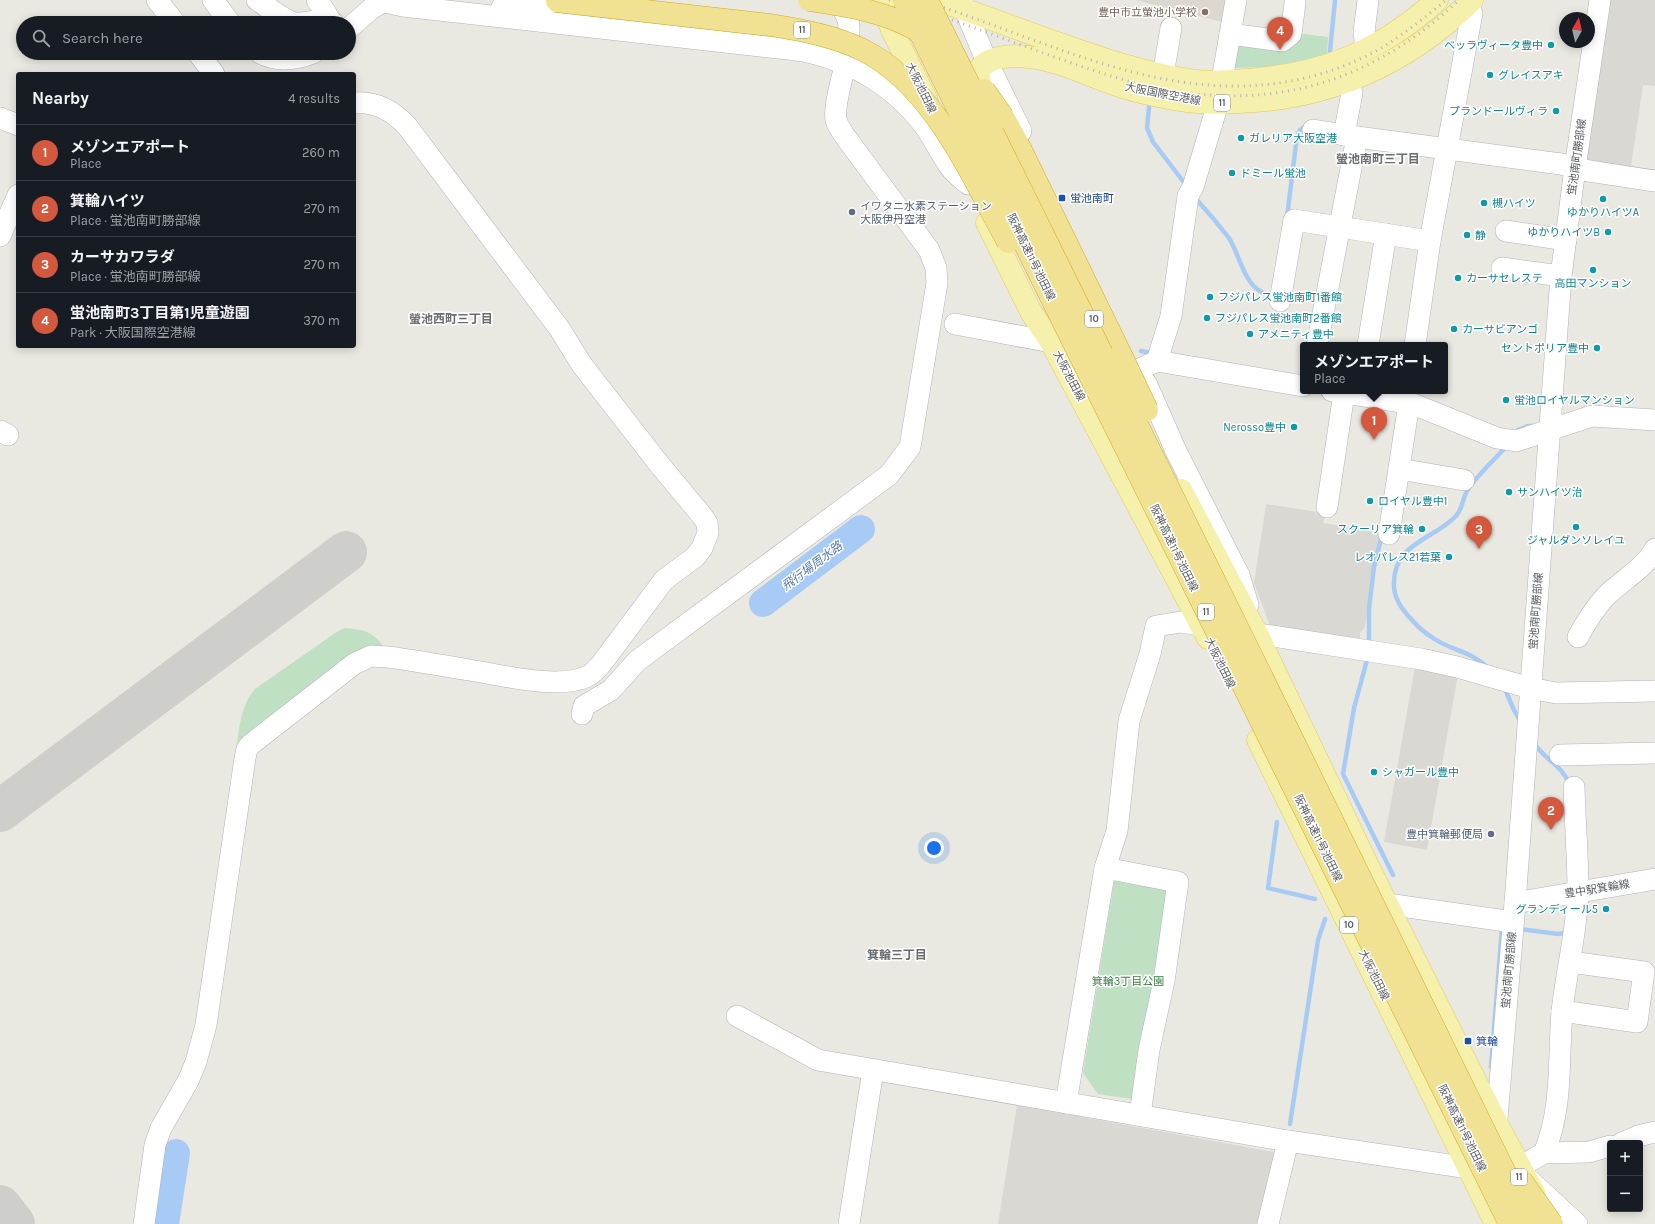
<!DOCTYPE html>
<html lang="en">
<head>
<meta charset="utf-8">
<style>
	:root { --surface:#171b24; --page:#20242c; --text:#f1f3f6; --muted:#9ea1a6; --line:#363941; --accent:#d4583d }
	body { margin:0; font-family:Karla,"Noto Sans JP",sans-serif; background:var(--page); color:var(--text) }
	.controls { position:absolute; right:12px; bottom:12px; display:grid; overflow:hidden; border-radius:4px; box-shadow:0 2px 10px #0003 }
	.controls button { width:36px; height:36px; display:grid; place-items:center; padding:0; border:0; border-bottom:1px solid var(--line); background:var(--surface); color:var(--text); font:20px sans-serif }
	.compass { position:absolute; left:1559px; top:12px; width:36px; height:36px; border-radius:50%; background:var(--surface); box-shadow:0 2px 10px #0003; rotate:8deg }
	.you { position:absolute; left:934px; top:848px; width:14px; height:14px; margin:-10px; border:3px solid #fff; border-radius:50%; background:#1a73e8; box-shadow:0 0 0 6px #1a73e833 }
	.badge { display:grid; place-items:center; width:26px; height:26px; border-radius:50%; background:var(--accent); color:#fff; font-size:13px; font-weight:700 }
	.pin { position:absolute; translate:-50% -33px; filter:drop-shadow(0 1px 2px #0008) }
	.pin::after { content:''; position:absolute; top:21px; width:14px; height:12px; background:inherit; clip-path:polygon(0 0,100% 0,50% 100%) }
	.popup { position:absolute; left:1300px; top:342px; width:148px; height:52px; box-sizing:border-box; display:grid; place-content:center; border-radius:4px; background:var(--surface); filter:drop-shadow(0 1px 3px #0005); font-size:13px; white-space:nowrap; color:var(--muted) }
	.popup b { font-size:15px; color:var(--text) }
	.popup::after { content:''; position:absolute; left:50%; top:100%; margin-left:-8px; border:8px solid transparent; border-top-color:var(--surface) }
	.list { margin:0; padding:0; list-style:none }
	h2 { display:flex; justify-content:space-between; align-items:center; height:52px; margin:0; padding:0 16px; font-size:17px }
	h2 small { font-size:13px; font-weight:400; color:var(--muted) }
	.list li { display:grid; grid-template-columns:26px 1fr auto; gap:12px; align-items:center; box-sizing:border-box; height:56px; padding:0 16px; border-top:1px solid var(--line) }
	.list b { display:block; font-size:15px; white-space:nowrap }
	.list p { margin:0; font-size:13px; white-space:nowrap; color:var(--muted) }
	.list em { font-size:13px; font-style:normal; color:var(--muted) }
	.icon { flex:none; width:22px; height:22px; fill:none; stroke:currentColor; stroke-width:2; stroke-linecap:round; stroke-linejoin:round }
	.map { position:relative; flex:none; width:1655px; height:1224px; overflow:hidden }
	.search { position:absolute; background:var(--surface); box-shadow:0 2px 10px #0003; left:16px; top:16px; width:340px; height:44px; display:flex; align-items:center; gap:10px; box-sizing:border-box; padding:0 14px; border-radius:22px; color:var(--muted); font-size:15px }
	.panel { position:absolute; background:var(--surface); box-shadow:0 2px 10px #0003; left:16px; top:72px; width:340px; height:276px; border-radius:4px }
	.map>svg:first-child { display:block }
	.industrial { fill:#d9d8d3 }
	.education { fill:#dad8cf }
	.green { fill:#c0e0c3 }
	.lines { fill:none; stroke-linecap:round; stroke-linejoin:round }
	.stream { stroke:#a7cbf4; stroke-width:4.5 }
	.river { stroke:#a7cbf4; stroke-width:28 }
	.taxiway { stroke:#cececa; stroke-width:42 }
	.minor-casing { stroke:#b1b3b7; stroke-width:22 }
	.major-casing { stroke:#e0ca64; stroke-width:23 }
	.highway-casing { stroke:#d2ab19; stroke-width:23 }
	.minor { stroke:#fff; stroke-width:21 }
	.major { stroke:#f5f0ab; stroke-width:22 }
	.highway { stroke:#f0e292; stroke-width:22 }
	.rail { stroke:#b1b2b2; stroke-width:3; stroke-dasharray:1 5; stroke-linecap:butt }
	.highway-bridge-casing { stroke:#d2ab19; stroke-width:23; stroke-linecap:butt }
	.highway-bridge { stroke:#f0e292; stroke-width:22 }
	.education-dot { fill:#8d6e63; stroke:#fff; stroke-width:1.5 }
	.culture-dot { fill:#0f9aa8; stroke:#fff; stroke-width:1.5 }
	.transit-dot { fill:#1a4fb4; stroke:#fff; stroke-width:1.5 }
	.service-dot { fill:#5c6f8a; stroke:#fff; stroke-width:1.5 }
	.labels { text-anchor:middle; dominant-baseline:central; stroke-width:3; stroke-linejoin:round; paint-order:stroke }
	.shield { fill:#fff; stroke:#8b8d90; stroke-width:1 }
	.shield-label { font-size:10px; font-weight:bold; fill:#595c60 }
	.education-label { font-size:11px; fill:#785e54; stroke:#fff; text-anchor:end }
	.culture-label { font-size:11px; fill:#0d838f; stroke:#fff; text-anchor:start }
	.street-label { font-size:11px; fill:#595c60; stroke:#fff }
	.transit-label { font-size:11px; fill:#164399; stroke:#fff; text-anchor:start }
	.service-label { font-size:11px; fill:#4e5e75; stroke:#fff; text-anchor:start }
	.park-label { font-size:11px; fill:#3d7c46; stroke:#fff }
	.neighbourhood-label { font-size:12px; font-weight:bold; fill:#6a6d72; stroke:#fff }
	.water-label { font-size:12px; font-style:italic; fill:#4d75b4; stroke:#fff }
</style>
</head>
<body>
<div class="map">
<svg width="1655" height="1224" viewBox="0 0 1655 1224">
	<rect width="100%" height="100%" fill="#eae9e1"/>
	<g class="industrial">
		<path d="M1608 0H1655V86L1643 85 1630 173 1585 162Z"/>
		<path d="M1266 504 1325 513 1323 523 1381 532 1373 568 1365 627 1360 633V642L1272 631 1254 583Z"/>
		<path d="M1415 667 1458 674 1427 850 1384 842Z"/>
		<path d="M1017 1105 1279 1153 1264 1224H998Z"/>
	</g>
	<path class="education" d="M1136 0H1230L1226 23Z"/>
	<g class="green">
		<path d="M1296 33 1328 37 1327 54 1296 62 1265 67 1231 68 1234 40 1294 47Z"/>
		<path d="M344 628C361 629 373 631 383 646 372 646 365 646 356 652L251 731 242 740 236 752C239 731 240 706 255 689L335 633Z"/>
		<path d="M1120 878 1172 891 1138 1093 1131 1099 1098 1094 1083 1073 1114 882Z"/>
	</g>
	<g class="lines">
		<g class="stream">
			<path d="M1330 51 1335 0"/>
			<path d="M1149 107 1147 128 1153 142 1186 185"/>
			<path d="M1197 200C1208 212 1219 225 1229 238 1241 257 1244 289 1269 295"/>
			<path d="M1287 217 1297 136 1300 130 1308 125"/>
			<path d="M1141 351 1152 353"/>
			<path d="M1518 430 1528 426H1533"/>
			<path d="M1369 645V609L1374 567 1382 535"/>
			<path d="M1367 660 1354 708 1343 774 1393 875"/>
			<path d="M1488 668C1469 650 1452 651 1433 638 1425 633 1418 627 1412 620 1402 610 1393 598 1394 583 1394 543 1433 540 1456 516 1463 508 1462 500 1467 491 1477 475 1494 460 1507 446"/>
			<path d="M1504 687 1514 710 1521 722"/>
			<path d="M1534 743C1544 759 1563 766 1569 784"/>
			<path d="M1277 822 1268 888 1315 899"/>
			<path d="M1521 929 1558 934 1569 932"/>
			<path d="M1491 1067 1502 928"/>
			<path d="M1290 1124 1318 940 1325 919"/>
		</g>
		<g class="river">
			<path d="M763 603 861 529"/>
			<path d="M165 1224 176 1153"/>
		</g>
		<g class="taxiway">
			<path d="M0 811 346 552"/>
			<path d="M0 1206 14 1224"/>
		</g>
		<g class="minor-casing">
			<g id="minor">
				<path d="M157 0 175 23"/>
				<path d="M213 0 230 23"/>
				<path d="M257 0C267 6 284 21 295 23 308 24 320 17 333 23"/>
				<path d="M317 0 326 13 330 21"/>
				<path d="M376 0 403 6 779 48C790 49 801 50 812 53 855 63 896 88 923 124 933 137 940 153 950 167 955 174 962 179 968 184"/>
				<path d="M961 0 987 62 1021 131"/>
				<path d="M502 7 514 8 557 1"/>
				<path d="M349 28 371 9 386 0"/>
				<path d="M1230 34 1282 41 1291 34 1295 3"/>
				<path d="M1365 50V40L1364 32 1368 0"/>
				<path d="M198 53 214 74"/>
				<path d="M260 53C277 62 295 60 313 53"/>
				<path d="M1163 75 1171 28"/>
				<path d="M0 118 18 125"/>
				<path d="M1313 130 1357 137 1561 164 1589 171 1655 181"/>
				<path d="M1344 135 1352 93 1348 82"/>
				<path d="M1506 231 1566 240"/>
				<path d="M0 236 18 195"/>
				<path d="M1502 268 1561 276"/>
				<path d="M1280 301 1294 220 1430 241"/>
				<path d="M955 324 1051 342"/>
				<path d="M1317 345 1357 137"/>
				<path d="M1368 345 1386 234"/>
				<path d="M1415 345 1430 241 1472 13 1467 5"/>
				<path d="M1157 361 1171 316 1188 196 1193 187 1218 103 1236 0"/>
				<path d="M1140 369 1157 361 1303 386"/>
				<path d="M1146 383 1176 451 1239 575 1248 605"/>
				<path d="M1332 391 1413 404 1497 438 1516 441 1592 416 1655 420"/>
				<path d="M0 431 8 435"/>
				<path d="M1399 469 1464 480"/>
				<path d="M1327 507 1344 393"/>
				<path d="M1389 534 1409 403"/>
				<path d="M1578 637C1586 622 1595 608 1606 596 1621 581 1645 568 1655 549"/>
				<path d="M582 714 584 706 611 690 637 661 889 475 910 447 937 283 936 268 929 250 847 139C843 133 838 127 836 120 833 105 846 64 850 46 847 40 848 37 849 31 850 18 844 8 834 0"/>
				<path d="M1560 755 1655 753"/>
				<path d="M1105 868 1178 882 1164 981 1149 1050 1140 1115"/>
				<path d="M1515 903 1655 879"/>
				<path d="M1387 904 1513 922"/>
				<path d="M1562 1011 1637 1022 1644 972 1570 962"/>
				<path d="M737 1016 818 1060 1288 1141 1469 1168"/>
				<path d="M1066 1103 1105 868 1117 831 1129 721 1150 654 1156 626 1181 622 1421 659 1457 667 1530 688 1556 693 1655 691"/>
				<path d="M1496 1130 1515 903 1561 276 1575 168 1600 0"/>
				<path d="M1622 1143 1638 1136 1655 1132"/>
				<path d="M1544 1153C1563 1108 1558 1060 1562 1012 1566 972 1577 932 1578 891 1578 857 1575 822 1574 787"/>
				<path d="M1519 1167 1544 1153 1589 1152 1610 1146"/>
				<path d="M1526 1177 1577 1224"/>
				<path d="M144 1224 155 1145 161 1128 188 1081 196 1062 206 1025 245 758 247 749 250 745 354 664 371 656 388 657C417 661 446 666 475 671 505 676 558 689 586 677 593 674 598 668 602 663L664 580 695 557 702 548 708 533 707 523 703 517 659 464 582 365 559 328 407 126C393 111 375 101 354 103"/>
				<path d="M849 1224 873 1070"/>
				<path d="M1268 1224 1288 1141"/>
			</g>
		</g>
		<g class="major-casing">
			<g id="major">
				<path d="M881 0 892 30 927 101"/>
				<path d="M938 0C974 13 1010 26 1046 39 1094 56 1143 74 1195 81 1212 83 1229 81 1246 80 1322 75 1381 51 1437 0"/>
				<path d="M983 93C981 86 978 79 979 72 983 56 1014 55 1027 57 1066 60 1100 83 1137 91 1157 96 1179 101 1200 102 1213 103 1226 103 1239 102 1329 99 1408 64 1472 0"/>
				<path d="M987 223 1031 312 1051 342 1208 638"/>
				<path d="M1181 490 1257 634 1369 868 1496 1122 1535 1195"/>
				<path d="M1258 740 1496 1224"/>
			</g>
		</g>
		<g class="highway-casing">
			<path id="highway" d="M1003 117 1019 146 1121 355"/>
		</g>
		<use href="#minor" class="minor"/>
		<use href="#major" class="major"/>
		<use href="#highway" class="highway"/>
		<g class="rail">
			<path d="M889 0C968 22 1043 56 1121 79 1250 116 1361 93 1459 0"/>
			<path d="M921 0C1063 45 1200 126 1351 63 1386 49 1417 24 1446 0"/>
		</g>
		<g class="highway-bridge-casing">
			<g id="highway-bridge">
				<path d="M809 0C848 6 887 11 922 33"/>
				<path d="M904 0 1510 1224"/>
				<path d="M927 0 1252 657 1530 1224"/>
				<path d="M557 1 770 25C802 30 834 36 863 50 934 86 971 175 1008 242"/>
				<path d="M984 90 1003 117"/>
				<path d="M1121 355 1147 410"/>
				<path d="M1521 1180 1552 1224"/>
			</g>
		</g>
		<use href="#highway-bridge" class="highway-bridge"/>
	</g>
	<circle class="education-dot" cx="1205" cy="12" r="4"/>
	<g class="culture-dot">
		<circle cx="1551" cy="45" r="4"/>
		<circle cx="1490" cy="75" r="4"/>
		<circle cx="1556" cy="111" r="4"/>
		<circle cx="1241" cy="138" r="4"/>
		<circle cx="1232" cy="173" r="4"/>
		<circle cx="1603" cy="199" r="4"/>
		<circle cx="1484" cy="203" r="4"/>
		<circle cx="1608" cy="232" r="4"/>
		<circle cx="1467" cy="235" r="4"/>
		<circle cx="1593" cy="270" r="4"/>
		<circle cx="1458" cy="278" r="4"/>
		<circle cx="1210" cy="297" r="4"/>
		<circle cx="1207" cy="318" r="4"/>
		<circle cx="1454" cy="329" r="4"/>
		<circle cx="1250" cy="334" r="4"/>
		<circle cx="1597" cy="348" r="4"/>
		<circle cx="1506" cy="400" r="4"/>
		<circle cx="1294" cy="427" r="4"/>
		<circle cx="1509" cy="492" r="4"/>
		<circle cx="1370" cy="501" r="4"/>
		<circle cx="1576" cy="527" r="4"/>
		<circle cx="1422" cy="529" r="4"/>
		<circle cx="1449" cy="557" r="4"/>
		<circle cx="1374" cy="772" r="4"/>
		<circle cx="1606" cy="909" r="4"/>
	</g>
	<g class="transit-dot">
		<rect x="1058" y="194" width="8" height="8" rx="2"/>
		<rect x="1464" y="1037" width="8" height="8" rx="2"/>
	</g>
	<g class="service-dot">
		<circle cx="852" cy="212" r="4"/>
		<circle cx="1491" cy="834" r="4"/>
	</g>
	<g class="labels">
		<g class="shield">
			<rect x="794" y="22" width="16" height="16" rx="3"/>
			<rect x="1214" y="95" width="16" height="16" rx="3"/>
			<rect x="1085" y="311" width="18" height="16" rx="3"/>
			<rect x="1198" y="604" width="16" height="16" rx="3"/>
			<rect x="1340" y="917" width="18" height="16" rx="3"/>
			<rect x="1511" y="1169" width="16" height="16" rx="3"/>
		</g>
		<g class="shield-label">
			<text x="802" y="30">11</text>
			<text x="1222" y="103">11</text>
			<text x="1094" y="319">10</text>
			<text x="1206" y="612">11</text>
			<text x="1349" y="925">10</text>
			<text x="1519" y="1177">11</text>
		</g>
		<g class="education-label">
			<text x="1197" y="12">豊中市立螢池小学校</text>
		</g>
		<g class="culture-label">
			<text x="1543" y="45" text-anchor="end">ベッラヴィータ豊中</text>
			<text x="1498" y="75">グレイスアキ</text>
			<text x="1548" y="111" text-anchor="end">プランドールヴィラ</text>
			<text x="1249" y="138">ガレリア大阪空港</text>
			<text x="1240" y="173">ドミール蛍池</text>
			<text x="1492" y="203">槻ハイツ</text>
			<text x="1603" y="212" text-anchor="middle">ゆかりハイツA</text>
			<text x="1600" y="232" text-anchor="end">ゆかりハイツB</text>
			<text x="1475" y="235">静</text>
			<text x="1466" y="278">カーサセレステ</text>
			<text x="1593" y="283" text-anchor="middle">高田マンション</text>
			<text x="1218" y="297">フジパレス蛍池南町1番館</text>
			<text x="1215" y="318">フジパレス蛍池南町2番館</text>
			<text x="1462" y="329">カーサビアンゴ</text>
			<text x="1258" y="334">アメニティ豊中</text>
			<text x="1589" y="348" text-anchor="end">セントポリア豊中</text>
			<text x="1514" y="400">蛍池ロイヤルマンション</text>
			<text x="1286" y="427" text-anchor="end">Nerosso豊中</text>
			<text x="1517" y="492">サンハイツ治</text>
			<text x="1378" y="501">ロイヤル豊中1</text>
			<text x="1414" y="529" text-anchor="end">スクーリア箕輪</text>
			<text x="1576" y="540" text-anchor="middle">ジャルダンソレイユ</text>
			<text x="1441" y="557" text-anchor="end">レオパレス21若葉</text>
			<text x="1382" y="772">シャガール豊中</text>
			<text x="1598" y="909" text-anchor="end">グランディール5</text>
		</g>
		<g class="street-label">
			<text transform="translate(921 88) rotate(64)">大阪池田線</text>
			<text transform="translate(1163 94) rotate(11)">大阪国際空港線</text>
			<text transform="translate(1577 157) rotate(-82)">蛍池南町勝部線</text>
			<text transform="translate(1031 257) rotate(64)">阪神高速11号池田線</text>
			<text transform="translate(1069 376) rotate(62)">大阪池田線</text>
			<text transform="translate(1174 548) rotate(64)">阪神高速11号池田線</text>
			<text transform="translate(1536 611) rotate(-86)">蛍池南町勝部線</text>
			<text transform="translate(1220 663) rotate(64)">大阪池田線</text>
			<text transform="translate(1318 838) rotate(64)">阪神高速11号池田線</text>
			<text transform="translate(1597 889) rotate(-9)">豊中駅箕輪線</text>
			<text transform="translate(1509 970) rotate(-85)">蛍池南町勝部線</text>
			<text transform="translate(1374 975) rotate(64)">大阪池田線</text>
			<text transform="translate(1462 1128) rotate(64)">阪神高速11号池田線</text>
		</g>
		<g class="transit-label">
			<text x="1070" y="198">蛍池南町</text>
			<text x="1476" y="1041">箕輪</text>
		</g>
		<g class="service-label">
			<text x="860" y="206">イワタニ水素ステーション<tspan x="860" dy="13">大阪伊丹空港</tspan></text>
			<text x="1483" y="834" text-anchor="end">豊中箕輪郵便局</text>
		</g>
		<g class="park-label">
			<text x="1128" y="981">箕輪3丁目公園</text>
		</g>
		<g class="neighbourhood-label">
			<text x="1378" y="159">螢池南町三丁目</text>
			<text x="451" y="319">螢池西町三丁目</text>
			<text x="897" y="955">箕輪三丁目</text>
		</g>
		<g class="water-label">
			<text transform="translate(812 566) rotate(-37)">飛行場周水路</text>
		</g>
	</g>
</svg>
<div class="controls">
<button>+</button>
<button>−</button>
</div>
<svg class="compass" viewBox="-18 -18 36 36"><path d="M0-13l5 13h-10z" fill="#e53935"/><path d="M0 13l5-13h-10z" fill="#9ea1a6"/></svg>
<div class="you"></div>
<div class="pin badge" style="left:1374px;top:440px">1</div>
<div class="popup"><b>メゾンエアポート</b>Place</div>
<div class="pin badge" style="left:1551px;top:830px">2</div>
<div class="pin badge" style="left:1479px;top:549px">3</div>
<div class="pin badge" style="left:1280px;top:50px">4</div>
<div class="search"><svg class="icon" aria-label="search" viewBox="0 0 24 24"><circle cx="10" cy="10" r="6"/><path d="M15 15l6 6"/></svg>Search here</div>
<section class="panel">
<h2>Nearby<small>4 results</small></h2>
<ul class="list">
<li><span class="badge">1</span><div><b>メゾンエアポート</b><p>Place</p></div><em>260 m</em></li>
<li><span class="badge">2</span><div><b>箕輪ハイツ</b><p>Place · 蛍池南町勝部線</p></div><em>270 m</em></li>
<li><span class="badge">3</span><div><b>カーサカワラダ</b><p>Place · 蛍池南町勝部線</p></div><em>270 m</em></li>
<li><span class="badge">4</span><div><b>蛍池南町3丁目第1児童遊園</b><p>Park · 大阪国際空港線</p></div><em>370 m</em></li>
</ul>
</section>
</div>
</body>
</html>
